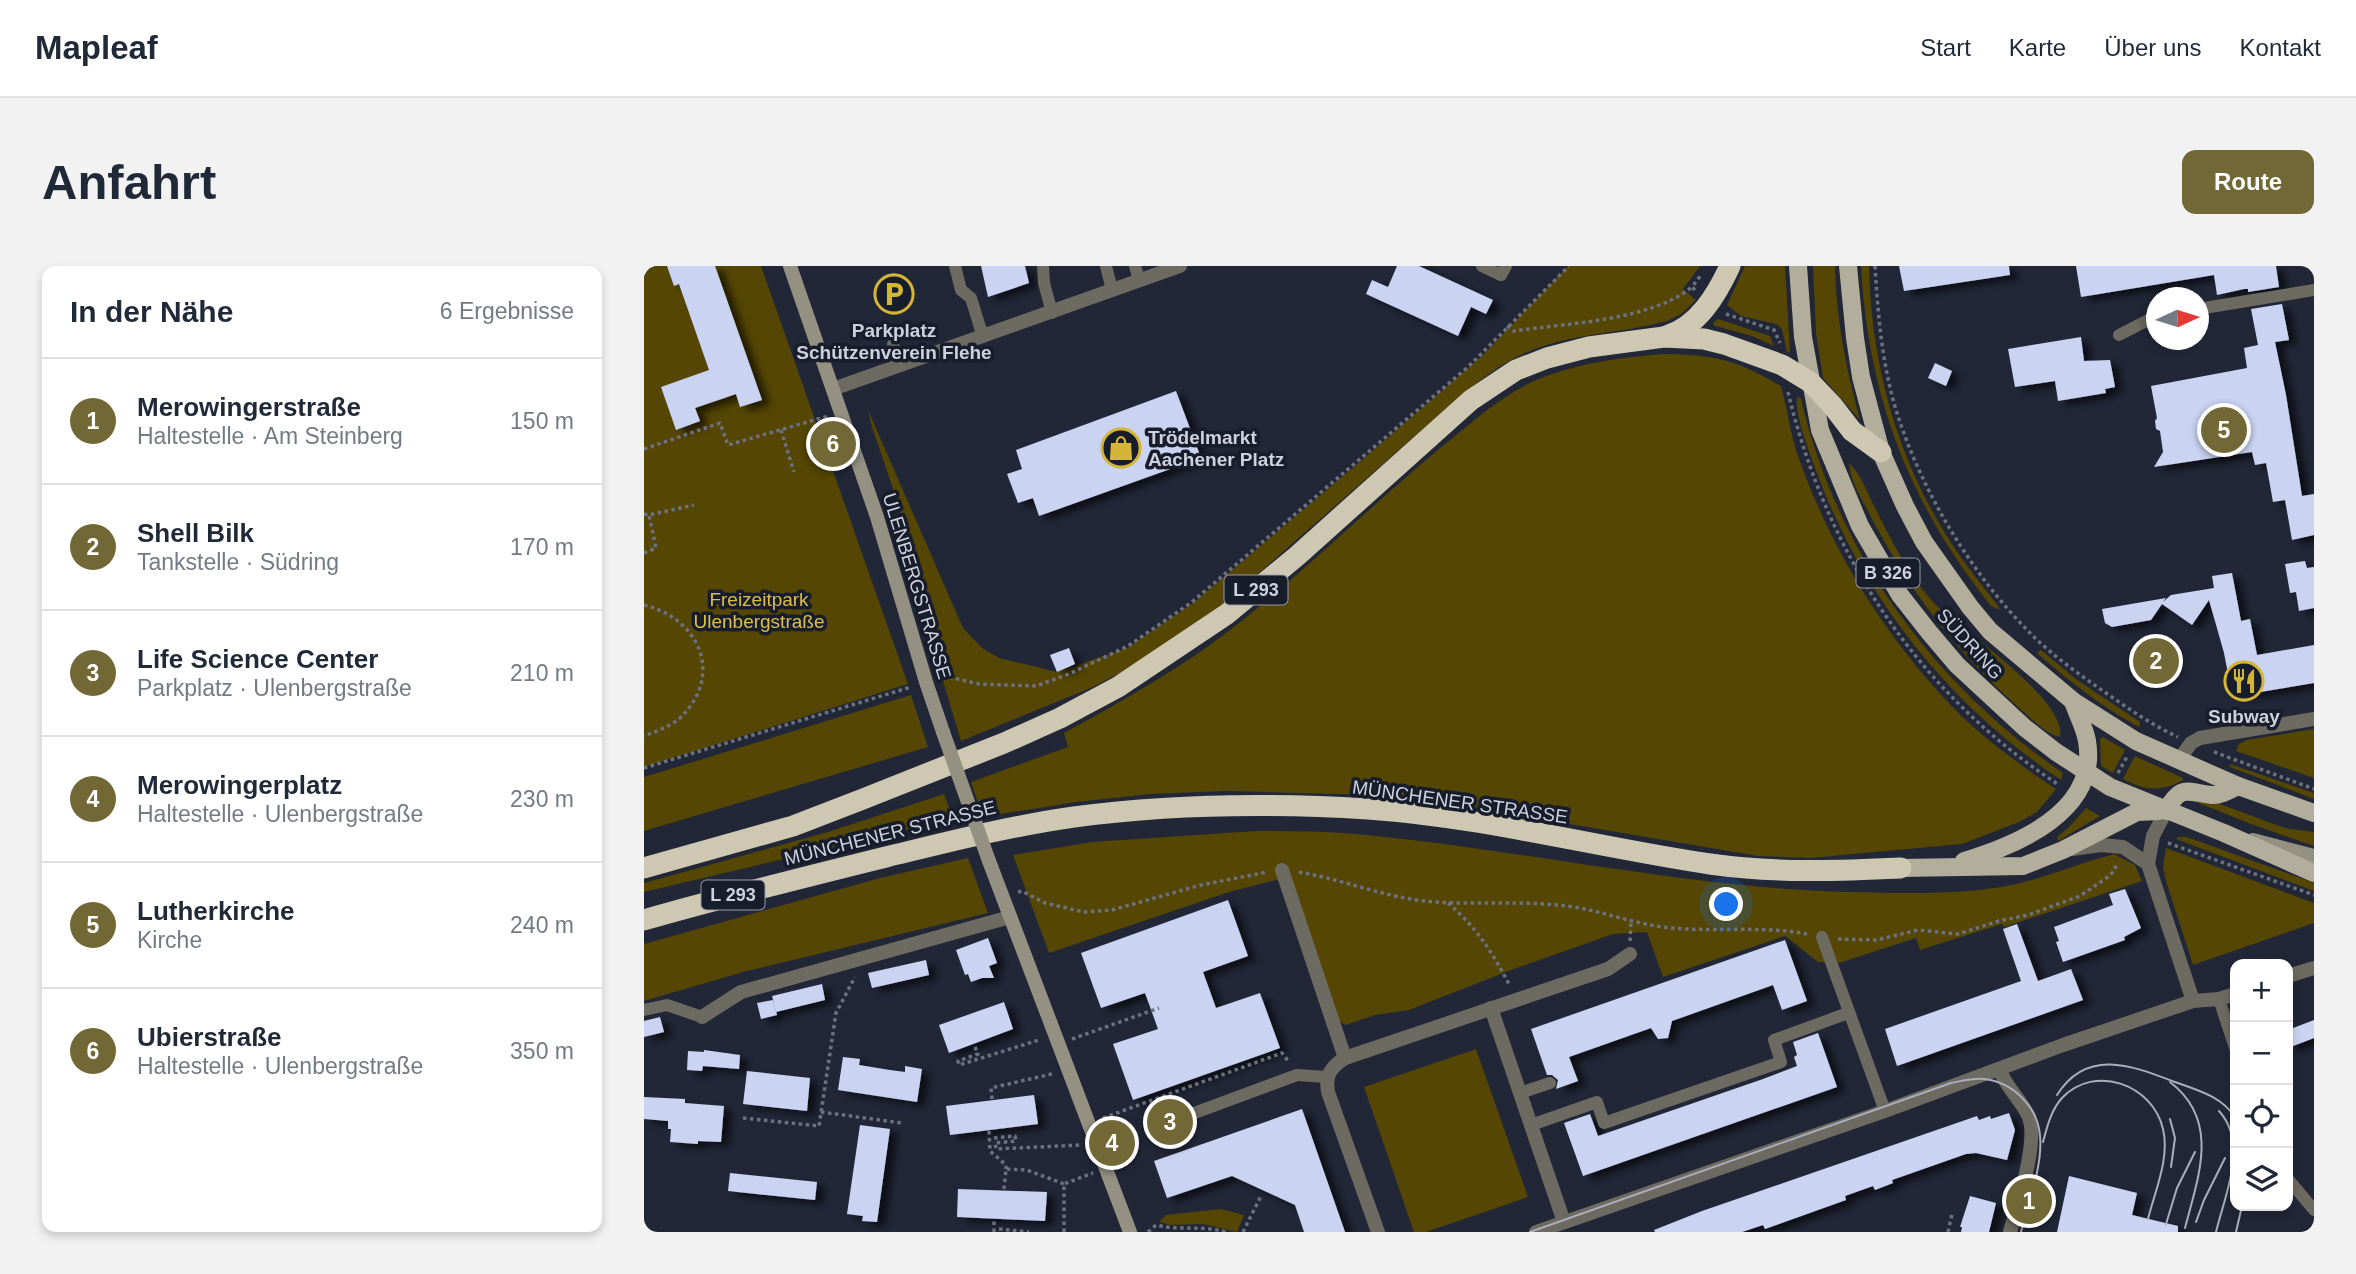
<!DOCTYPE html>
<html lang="de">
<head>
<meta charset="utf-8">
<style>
	:root { --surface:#fff; --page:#f2f2f3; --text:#1f2937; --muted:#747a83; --line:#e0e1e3; --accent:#716836 }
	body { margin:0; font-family:Arial,sans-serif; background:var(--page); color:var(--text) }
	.controls { position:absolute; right:21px; bottom:21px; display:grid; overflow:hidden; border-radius:14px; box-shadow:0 4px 10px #0003 }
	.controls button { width:63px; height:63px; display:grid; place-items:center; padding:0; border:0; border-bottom:2px solid var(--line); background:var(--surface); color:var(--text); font:35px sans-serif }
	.compass { position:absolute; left:1502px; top:21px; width:63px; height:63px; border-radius:50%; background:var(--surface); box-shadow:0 4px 10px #0003; rotate:86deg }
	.you { position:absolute; left:1083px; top:639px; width:24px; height:24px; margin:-18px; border:5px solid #fff; border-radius:50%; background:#1a73e8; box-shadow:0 0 0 10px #1a73e833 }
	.badge { display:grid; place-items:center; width:46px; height:46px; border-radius:50%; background:var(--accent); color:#fff; font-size:23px; font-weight:700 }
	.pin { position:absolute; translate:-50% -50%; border:4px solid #fff; box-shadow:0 2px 7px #0006 }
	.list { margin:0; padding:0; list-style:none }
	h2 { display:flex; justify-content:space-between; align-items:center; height:91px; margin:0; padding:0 28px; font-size:30px }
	h2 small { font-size:23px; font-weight:400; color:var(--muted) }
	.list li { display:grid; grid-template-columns:46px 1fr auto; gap:21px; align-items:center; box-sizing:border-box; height:126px; padding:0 28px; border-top:2px solid var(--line) }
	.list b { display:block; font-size:26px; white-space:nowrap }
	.list p { margin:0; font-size:23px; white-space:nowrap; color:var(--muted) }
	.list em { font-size:23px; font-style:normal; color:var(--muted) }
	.icon { flex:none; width:38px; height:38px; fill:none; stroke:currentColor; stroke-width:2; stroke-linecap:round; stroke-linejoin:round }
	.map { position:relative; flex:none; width:1670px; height:966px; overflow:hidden; border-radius:14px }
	header { display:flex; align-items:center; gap:42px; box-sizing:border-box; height:98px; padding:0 35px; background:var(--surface); border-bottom:2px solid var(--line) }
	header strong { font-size:33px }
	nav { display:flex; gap:38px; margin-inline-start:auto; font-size:24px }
	.intro { display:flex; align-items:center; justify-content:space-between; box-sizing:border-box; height:168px; padding:0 42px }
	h1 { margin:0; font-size:49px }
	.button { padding:18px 32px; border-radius:14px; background:var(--accent); color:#fff; font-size:24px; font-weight:700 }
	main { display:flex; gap:42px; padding:0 42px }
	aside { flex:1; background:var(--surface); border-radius:14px; box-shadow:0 4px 10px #0003 }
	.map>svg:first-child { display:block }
	.green { fill:#554604 }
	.building { fill:#cad4f2; filter:url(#shadow) }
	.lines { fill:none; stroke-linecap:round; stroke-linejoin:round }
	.path { stroke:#6c717f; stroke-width:3.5; stroke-dasharray:3.5 3.5; stroke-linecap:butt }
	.lane { stroke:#6d6a61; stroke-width:12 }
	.street { stroke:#6d6a61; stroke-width:14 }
	.secondary { stroke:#949082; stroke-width:14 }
	.primary { stroke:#b2ae9b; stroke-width:18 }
	.highway { stroke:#cec8b2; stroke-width:21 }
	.tram { stroke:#aaaeba; stroke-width:2 }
	.secondary-bridge { stroke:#949082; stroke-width:14 }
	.labels { text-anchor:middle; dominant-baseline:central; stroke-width:7; stroke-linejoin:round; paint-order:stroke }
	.shield { fill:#181d2c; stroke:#979ba7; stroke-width:2 }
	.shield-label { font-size:18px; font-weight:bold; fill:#ced1dc }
	.poi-label { font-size:19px; font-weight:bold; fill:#ced1dc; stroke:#181d2c }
	.street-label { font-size:19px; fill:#ced1dc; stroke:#181d2c }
	.park-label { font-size:19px; fill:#dcbe49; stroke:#181d2c }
</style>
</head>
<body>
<header>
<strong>Mapleaf</strong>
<nav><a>Start</a><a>Karte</a><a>Über uns</a><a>Kontakt</a></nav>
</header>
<div class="intro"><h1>Anfahrt</h1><a class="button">Route</a></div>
<main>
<aside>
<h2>In der Nähe<small>6 Ergebnisse</small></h2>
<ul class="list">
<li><span class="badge">1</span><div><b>Merowingerstraße</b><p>Haltestelle · Am Steinberg</p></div><em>150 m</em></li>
<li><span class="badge">2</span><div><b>Shell Bilk</b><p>Tankstelle · Südring</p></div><em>170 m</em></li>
<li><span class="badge">3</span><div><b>Life Science Center</b><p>Parkplatz · Ulenbergstraße</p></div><em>210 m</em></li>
<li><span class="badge">4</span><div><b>Merowingerplatz</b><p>Haltestelle · Ulenbergstraße</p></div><em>230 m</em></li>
<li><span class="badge">5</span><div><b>Lutherkirche</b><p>Kirche</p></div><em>240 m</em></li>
<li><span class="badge">6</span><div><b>Ubierstraße</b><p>Haltestelle · Ulenbergstraße</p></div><em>350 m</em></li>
</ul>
</aside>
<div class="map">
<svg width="1670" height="966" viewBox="0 0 1670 966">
	<defs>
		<filter id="shadow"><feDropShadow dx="8" dy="4.5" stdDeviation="3.5" flood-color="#0009"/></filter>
	</defs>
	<rect width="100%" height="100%" fill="#212737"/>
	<g class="green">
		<path d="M0 0H117L264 418 0 501Z"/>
		<path d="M924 0H1056L1039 23 1052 34 1037 48 1023 55C976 68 926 67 881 87 856 98 835 115 814 132L574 343 489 400 449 421 317 475 287 375 255 240 228 161 224 144 319 362 338 382 355 392 413 406 483 382 549 337 718 194 839 89Z"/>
		<path d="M1101 0H1141L1146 87 1143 86 1138 63 1132 58 1097 50 1083 39Z"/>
		<path d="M1169 0H1191C1192 52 1202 103 1216 154L1179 112 1172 67Z"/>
		<path d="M1217 0H1225C1227 97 1253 193 1306 275 1321 299 1340 321 1357 344L1347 340C1265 237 1224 131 1217 0Z"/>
		<path d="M1074 53 1126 70 1130 80 1108 70 1071 60 1069 57Z"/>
		<path d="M1019 88C1073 89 1090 93 1137 120 1143 142 1146 165 1153 187 1184 277 1236 363 1301 433 1333 468 1373 497 1412 523L1393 546 1375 556 1318 578 1166 592 1114 590 826 541 730 529 583 525 507 528 432 536 339 551 327 516 424 481 420 467C480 434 541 400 595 357 664 302 727 240 795 183 830 155 862 124 905 109 941 96 981 91 1019 88Z"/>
		<path d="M1153 130 1157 133C1193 287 1289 418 1419 507L1417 514C1304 439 1217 329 1171 202 1164 181 1151 152 1153 130Z"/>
		<path d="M1205 197C1216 207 1223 225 1229 238 1247 273 1264 310 1291 338 1316 363 1424 434 1416 471 1401 468 1385 450 1373 440 1311 384 1266 326 1227 251 1219 235 1206 215 1205 197Z"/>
		<path d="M1397 384 1433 414 1496 456 1495 461C1458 441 1425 415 1393 387Z"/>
		<path d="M267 429 284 481 0 565V511Z"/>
		<path d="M1670 463V512L1592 485 1595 478 1603 474Z"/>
		<path d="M1459 471 1481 484 1469 507 1457 500 1456 473Z"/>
		<path d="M1491 490 1539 512V514C1517 526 1502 525 1479 513Z"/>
		<path d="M1586 498 1670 527V533L1586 501Z"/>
		<path d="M300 528 309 553 0 626V617L184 566Z"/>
		<path d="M1562 533 1641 562 1670 566V580L1607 558 1552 536Z"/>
		<path d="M1442 542 1456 550 1414 575 1413 571 1426 560Z"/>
		<path d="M612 565C645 565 679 565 712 568 877 583 1039 622 1205 626 1256 627 1308 629 1358 621 1397 614 1432 598 1470 588L1491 599 1498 615 1360 661 1358 658 1276 684 1272 672 1195 697 1174 696 1141 670 1019 711 1003 666 969 668 867 704 765 744 731 749 702 759 694 755 644 611 585 626 405 687 369 589 448 576Z"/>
		<path d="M1534 571H1543L1670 617V625L1532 573Z"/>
		<path d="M1522 582 1670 637V657L1549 699 1522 615 1519 601Z"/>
		<path d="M324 592 344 647 99 706 0 735V678L236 612Z"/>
		<path d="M832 783 884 931 782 966H770L720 821Z"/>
		<path d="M577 943 600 949 593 966 559 958 527 959 515 956 522 949Z"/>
	</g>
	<g class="building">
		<path d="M23 0H71L118 134 96 141 92 128 51 142 56 155 32 164 17 121 65 104 35 18 30 20Z"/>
		<path d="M337 0H381L385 17 344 31Z"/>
		<path d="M753 0H775L849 34 842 48 827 41 814 70 722 28 728 14 744 21Z"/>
		<path d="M1255 0H1365L1366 9 1260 25Z"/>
		<path d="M1432 0H1632L1635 21 1604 26V23H1600L1573 29 1570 9 1437 31Z"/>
		<path d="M1638 38 1645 74 1631 76 1642 129 1658 230 1670 228V269L1648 274 1641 234 1629 236 1622 197 1611 199 1608 186 1510 201 1519 186 1516 165 1512 163 1511 155 1513 152 1507 120 1603 102 1600 82 1614 79 1607 43Z"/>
		<path d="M1437 71 1440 95 1466 94 1471 121 1461 123 1462 127 1414 135 1411 115 1371 121 1364 83Z"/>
		<path d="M1291 97 1308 105 1302 120 1284 112Z"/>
		<path d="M532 125 557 192 395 250 389 232 374 237 363 208 378 203 372 184Z"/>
		<path d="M1661 295 1663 302 1670 301V342L1655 345 1652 326 1646 327 1641 298Z"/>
		<path d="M1588 307 1597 355 1606 353 1613 389 1670 379V417L1592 430 1589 417 1586 418 1580 387 1565 334 1548 359 1518 338 1507 354 1468 361 1461 357 1458 343 1522 332 1519 336 1527 329 1570 322 1568 310Z"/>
		<path d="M425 382 431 398 413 406 406 389Z"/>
		<path d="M1481 623 1497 662 1480 671 1481 674 1419 696 1412 676 1415 675 1410 661 1469 639 1465 628Z"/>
		<path d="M584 634 604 690 559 706 572 742 616 727 636 782 489 834 469 778 514 763 501 727 457 742 437 687Z"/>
		<path d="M1373 658 1394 715 1427 703 1439 734 1253 800 1241 763 1377 715 1359 663Z"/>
		<path d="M344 672 353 697 345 700 350 712H338L327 716 324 708 321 709 312 684Z"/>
		<path d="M1141 674 1163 735 1138 744 1129 719 1028 755 1024 772 1014 773 1007 762 925 791 934 815 912 823 914 814 908 809H903L887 763Z"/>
		<path d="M282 694 285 709 228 722 224 707Z"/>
		<path d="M178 718 181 734 132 746 128 730Z"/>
		<path d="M129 734 133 749 117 753 113 737Z"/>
		<path d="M360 736 369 763 305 787 295 759Z"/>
		<path d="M16 751 20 766 0 771V755Z"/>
		<path d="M1670 754V772L1644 782V764Z"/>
		<path d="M1174 767 1193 821 939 910 920 857 946 848 954 870 1119 813 1153 800 1150 791 1153 789 1149 776Z"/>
		<path d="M60 784 96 789 95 803 59 800 58 805 43 804 44 785 60 786Z"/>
		<path d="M199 791 216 793 215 799 246 804 261 806V800L278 803 273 836 194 824Z"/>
		<path d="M103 805 166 812 163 845 99 838Z"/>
		<path d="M390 829 394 858 306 869 302 840Z"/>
		<path d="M0 831 41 833V837L80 840 77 876 54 875V878L26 876 27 863H24V855L0 853Z"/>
		<path d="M658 843 701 966H660L651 939 588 910 523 932 510 895Z"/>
		<path d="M1365 847 1371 864 1363 894 1332 887 1322 888 1248 914 1249 917 1231 924 1229 920 1201 930 1202 934 1121 963 1119 959 1098 966H1011L1010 964 1058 945 1333 850 1335 854 1346 850 1347 853Z"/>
		<path d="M216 859 246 863 233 956 218 955 219 950 203 948Z"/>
		<path d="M86 907 173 916 171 934 84 925Z"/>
		<path d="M1425 910 1493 927 1488 949 1534 960V966H1413Z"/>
		<path d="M314 923 403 926 401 955 313 951Z"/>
		<path d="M1326 930 1352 937 1345 966H1317L1318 961H1316Z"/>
	</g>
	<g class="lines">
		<g class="path">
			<path d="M1231 0C1234 50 1238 99 1253 147 1278 226 1328 309 1387 368 1409 390 1436 409 1462 427 1485 443 1508 459 1534 471"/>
			<path d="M1051 24 1048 21 1057 9"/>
			<path d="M1082 48 1130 64 1136 77"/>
			<path d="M863 60 870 65C923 57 1006 55 1048 21"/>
			<path d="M1144 126C1183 289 1274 427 1415 519"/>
			<path d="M137 164 150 206"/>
			<path d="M0 183 76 157 84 179 184 150"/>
			<path d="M0 248 5 249 50 239"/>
			<path d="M0 287 12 282 5 249"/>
			<path d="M0 339C54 352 80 407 38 450 28 460 13 465 0 470"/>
			<path d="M298 413 309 412 335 418 392 420 425 408 484 380 548 336 824 101 925 0"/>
			<path d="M1570 486 1670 523"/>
			<path d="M0 502 267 421"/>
			<path d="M1474 507 1484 489"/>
			<path d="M1524 577 1670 629"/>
			<path d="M655 606C701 614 745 633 791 636 838 639 884 634 930 641 960 646 988 657 1019 661 1066 667 1115 659 1163 668"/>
			<path d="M374 626 378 625 401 637 440 646 468 644 557 619 624 606"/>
			<path d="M804 637C834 663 848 686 866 720"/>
			<path d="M1194 673 1232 674 1274 664 1314 668 1355 655 1384 649 1436 630 1464 611 1470 605 1473 597"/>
			<path d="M986 675 987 656"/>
			<path d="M428 773 515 742"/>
			<path d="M331 781 334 788 314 795 315 799 395 774"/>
			<path d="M348 833 347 822 408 808"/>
			<path d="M177 846 258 857"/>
			<path d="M99 852 175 860 192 747 211 711"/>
			<path d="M459 852 638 787 645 796"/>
			<path d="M345 865 346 885 362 899V903"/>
			<path d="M350 872 371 870 372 875 351 877 352 883 436 879"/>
			<path d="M360 923 362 903 383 904 420 918"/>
			<path d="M355 963 385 966"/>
			<path d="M350 966V954"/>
			<path d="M420 966V918L449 907"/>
			<path d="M504 966 512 959C535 965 558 959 582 966"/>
			<path d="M599 966 617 930"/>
			<path d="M1304 966 1308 948"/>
		</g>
		<g class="lane">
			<path d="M311 0 317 24 327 32 339 71"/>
			<path d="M399 0 400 17 408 47"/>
			<path d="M462 0 468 24"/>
			<path d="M491 0 495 14"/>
			<path d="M838 0 857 9 862 0"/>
			<path d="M1554 43 1670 24"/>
			<path d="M1475 69 1512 50"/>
			<path d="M249 78 254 100"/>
			<path d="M1178 671 1241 845"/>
			<path d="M1575 733 1591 782"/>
			<path d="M0 744 23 739 58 751"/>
			<path d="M876 827 906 817"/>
			<path d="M526 856 653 809 682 811"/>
			<path d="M887 859 953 836 960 857 1137 796 1130 774 1204 747"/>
			<path d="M1644 913 1670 944"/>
		</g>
		<g class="street">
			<path d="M189 123 536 0"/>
			<path d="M1534 495 1547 477 1556 472 1670 453"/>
			<path d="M1522 545 1509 570 1504 598 1549 735"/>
			<path d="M1428 583 1457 579 1479 581 1504 598"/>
			<path d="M638 604 701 792"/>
			<path d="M1644 710 1670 702"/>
			<path d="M847 742 920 956"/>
			<path d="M58 751 97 726 366 651"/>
			<path d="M1355 803C1362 821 1376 833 1384 849 1396 872 1373 940 1366 966"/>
			<path d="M734 966 684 826C681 809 687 801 701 792L964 703 986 688"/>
			<path d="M892 966 1241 845 1419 779 1549 735 1575 733 1591 728"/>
		</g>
		<g class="secondary">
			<path d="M146 0 233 251 282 416 299 466"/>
			<path d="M1609 574 1670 590"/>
			<path d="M345 595 486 966"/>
		</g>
		<g class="primary">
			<path d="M1154 0 1159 71 1176 164 1216 260 1256 329 1285 366 1313 399 1381 462 1412 486 1466 521 1580 567 1670 607"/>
			<path d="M1204 0 1211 72 1217 111 1237 186 1261 240 1280 276 1326 341 1346 365 1429 435 1492 475 1594 520 1670 547"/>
			<path d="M1522 545C1537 518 1542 526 1568 529 1576 530 1587 523 1594 520"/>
			<path d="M1320 595C1373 579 1455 545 1443 475 1441 462 1433 448 1429 435"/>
			<path d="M1257 602 1379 600 1419 584 1493 546 1515 545"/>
		</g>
		<g class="highway">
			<path d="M1022 70C1054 61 1073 28 1086 0"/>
			<path d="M0 602 149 560 219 533 360 477 416 452 474 421 583 348 653 290 827 134 872 104 903 92 945 81 1020 71 1060 73 1080 78 1138 99 1166 116 1188 139 1208 165 1237 186"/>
			<path d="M0 654C80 631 161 611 242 591 304 576 366 560 430 551 527 538 626 537 724 543 839 551 952 581 1066 598 1129 607 1193 605 1257 602"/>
		</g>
		<g class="tram">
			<path d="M1526 816C1577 855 1554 911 1541 962"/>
			<path d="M1413 829C1443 781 1489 800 1531 816 1553 824 1577 830 1591 851"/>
			<path d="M1526 853 1531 872 1527 901"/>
			<path d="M1399 876C1403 861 1407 844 1418 832 1451 797 1509 819 1519 863 1526 892 1511 925 1504 953"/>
			<path d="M1552 956 1560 934 1581 892"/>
			<path d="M1522 958 1533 922 1551 886"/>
			<path d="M886 966 1307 817C1318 815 1328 812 1340 813 1369 816 1394 841 1396 870 1399 899 1384 938 1377 966"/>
			<path d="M1572 966C1581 928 1605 878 1575 845"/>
			<path d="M1592 966 1598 940"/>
		</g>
		<path class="secondary-bridge" d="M299 466 345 595"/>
	</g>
	<defs>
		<g id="parking-ring" transform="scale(2.0125)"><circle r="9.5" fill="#181d2c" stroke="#d5b535" stroke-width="1.5"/><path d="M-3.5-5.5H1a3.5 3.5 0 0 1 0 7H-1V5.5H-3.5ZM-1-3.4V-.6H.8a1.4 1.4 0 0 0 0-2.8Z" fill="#d5b535"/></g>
		<g id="shop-ring" transform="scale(2.0125)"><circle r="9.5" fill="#181d2c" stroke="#d5b535" stroke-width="1.5"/><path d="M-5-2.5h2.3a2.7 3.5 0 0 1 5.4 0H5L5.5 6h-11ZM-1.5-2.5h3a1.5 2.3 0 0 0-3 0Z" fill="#d5b535"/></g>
		<g id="restaurant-ring" transform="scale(2.0125)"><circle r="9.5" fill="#181d2c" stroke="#d5b535" stroke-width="1.5"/><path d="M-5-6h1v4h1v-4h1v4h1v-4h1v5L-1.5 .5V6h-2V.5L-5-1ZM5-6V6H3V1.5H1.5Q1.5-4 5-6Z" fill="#d5b535"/></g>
	</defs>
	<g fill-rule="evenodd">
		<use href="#parking-ring" x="250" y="28"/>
		<use href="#shop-ring" x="477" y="182"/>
		<use href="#restaurant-ring" x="1600" y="415"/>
	</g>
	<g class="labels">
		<g class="shield">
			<rect x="1212.5" y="292.5" width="63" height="29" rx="5"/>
			<rect x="580.5" y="309.5" width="63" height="29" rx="5"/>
			<rect x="57.5" y="614.5" width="63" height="29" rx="5"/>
		</g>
		<g class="shield-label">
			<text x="1244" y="307">B 326</text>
			<text x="612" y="324">L 293</text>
			<text x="89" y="629">L 293</text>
		</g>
		<g class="poi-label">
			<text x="250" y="64">Parkplatz<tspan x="250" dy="22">Schützenverein Flehe</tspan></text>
			<text x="504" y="171" text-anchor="start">Trödelmarkt<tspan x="504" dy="22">Aachener Platz</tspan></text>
			<text x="1600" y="450">Subway</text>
		</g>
		<g class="street-label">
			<text transform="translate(273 320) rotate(73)">ULENBERGSTRASSE</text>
			<text transform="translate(1326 378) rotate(48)">SÜDRING</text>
			<text transform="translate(816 536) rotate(8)">MÜNCHENER STRASSE</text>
			<text transform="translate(246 567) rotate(-14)">MÜNCHENER STRASSE</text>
		</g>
		<g class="park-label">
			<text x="115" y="333">Freizeitpark<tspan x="115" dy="22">Ulenbergstraße</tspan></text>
		</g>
	</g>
</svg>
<div class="controls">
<button>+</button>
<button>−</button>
<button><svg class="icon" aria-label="locate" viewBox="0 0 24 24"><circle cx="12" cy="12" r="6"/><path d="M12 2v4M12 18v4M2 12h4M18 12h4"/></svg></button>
<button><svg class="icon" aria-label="layers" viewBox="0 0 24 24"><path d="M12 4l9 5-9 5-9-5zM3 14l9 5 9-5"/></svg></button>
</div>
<svg class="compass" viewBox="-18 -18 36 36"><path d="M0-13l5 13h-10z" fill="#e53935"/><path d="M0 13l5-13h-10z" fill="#747a83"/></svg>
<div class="you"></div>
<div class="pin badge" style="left:1385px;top:935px">1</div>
<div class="pin badge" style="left:1512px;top:395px">2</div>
<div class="pin badge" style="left:526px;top:856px">3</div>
<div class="pin badge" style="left:468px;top:877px">4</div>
<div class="pin badge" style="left:1580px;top:164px">5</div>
<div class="pin badge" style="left:189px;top:178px">6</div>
</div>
</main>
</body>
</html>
